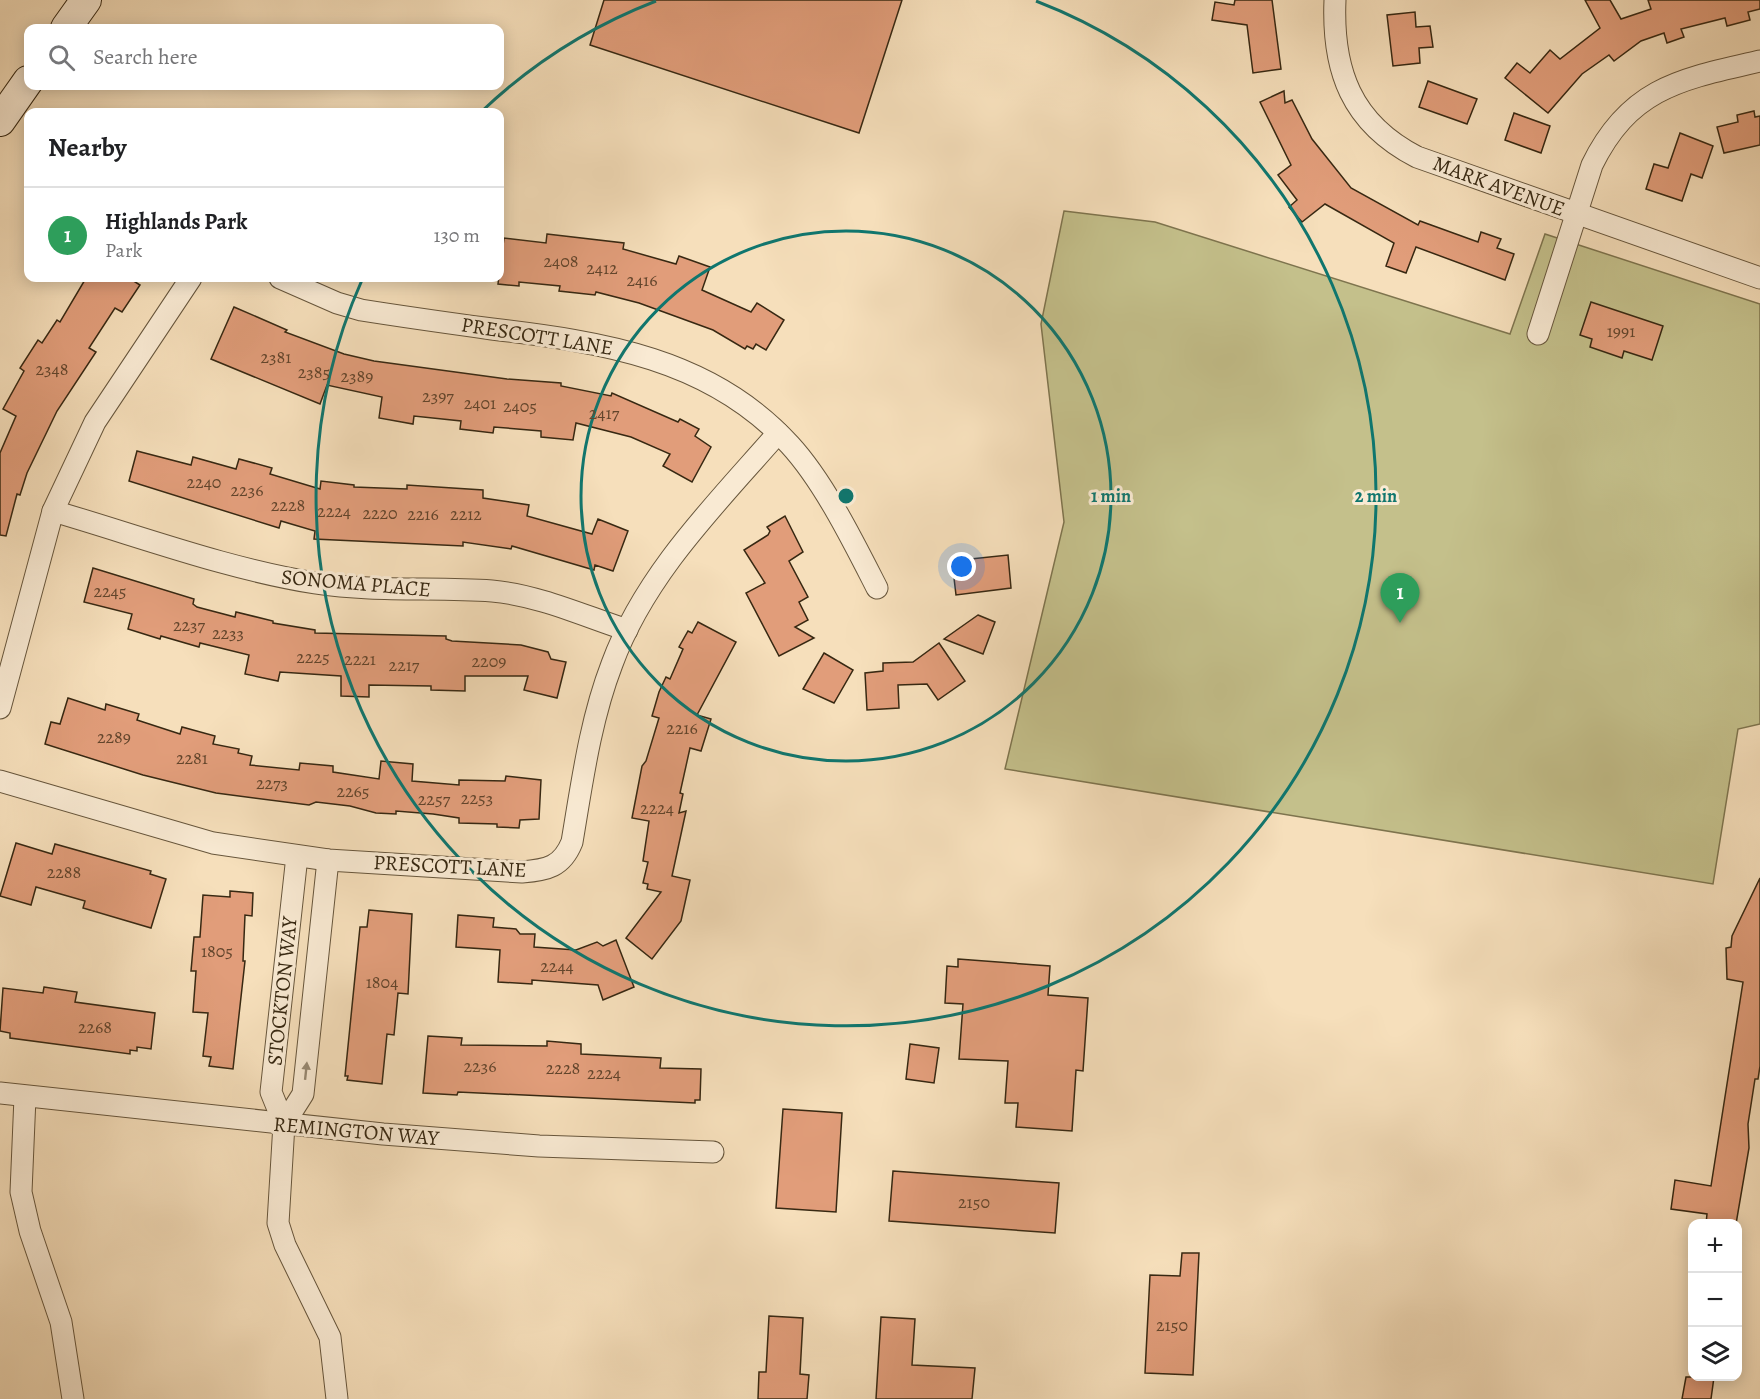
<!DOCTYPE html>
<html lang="en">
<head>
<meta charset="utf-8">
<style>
	:root { --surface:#fff; --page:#f6f6f6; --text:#202124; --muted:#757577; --line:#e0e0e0; --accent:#1a73e8 }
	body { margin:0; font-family:Alegreya,serif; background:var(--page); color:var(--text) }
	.controls { position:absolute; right:18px; bottom:18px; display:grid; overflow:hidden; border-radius:12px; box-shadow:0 3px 15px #0003 }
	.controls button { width:54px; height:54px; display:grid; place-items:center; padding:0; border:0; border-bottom:2px solid var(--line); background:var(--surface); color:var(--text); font:30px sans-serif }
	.you { position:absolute; left:962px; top:567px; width:21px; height:21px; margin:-15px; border:4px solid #fff; border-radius:50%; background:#1a73e8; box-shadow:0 0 0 9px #1a73e833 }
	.badge { display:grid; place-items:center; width:39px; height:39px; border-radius:50%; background:var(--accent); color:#fff; font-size:20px; font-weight:700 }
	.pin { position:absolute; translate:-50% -50px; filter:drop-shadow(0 2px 3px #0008) }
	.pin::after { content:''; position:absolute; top:32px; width:21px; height:18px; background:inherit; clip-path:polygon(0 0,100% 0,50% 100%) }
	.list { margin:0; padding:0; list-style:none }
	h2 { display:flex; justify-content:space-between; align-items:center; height:78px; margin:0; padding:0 24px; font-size:26px }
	h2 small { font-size:20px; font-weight:400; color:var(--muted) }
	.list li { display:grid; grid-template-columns:39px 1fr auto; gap:18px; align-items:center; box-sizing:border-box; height:96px; padding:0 24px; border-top:2px solid var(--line) }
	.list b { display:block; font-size:22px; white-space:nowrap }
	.list p { margin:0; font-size:20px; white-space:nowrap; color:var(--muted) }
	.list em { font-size:20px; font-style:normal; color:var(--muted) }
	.icon { flex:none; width:33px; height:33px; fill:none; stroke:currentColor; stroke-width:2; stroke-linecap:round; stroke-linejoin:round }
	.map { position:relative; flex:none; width:1760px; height:1399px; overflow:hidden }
	.search { position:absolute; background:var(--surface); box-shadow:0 3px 15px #0003; left:24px; top:24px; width:480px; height:66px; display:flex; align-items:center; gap:15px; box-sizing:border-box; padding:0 21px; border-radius:12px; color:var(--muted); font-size:22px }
	.panel { position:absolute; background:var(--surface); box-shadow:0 3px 15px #0003; left:24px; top:108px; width:480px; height:174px; border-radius:12px }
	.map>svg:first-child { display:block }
	.green { fill:#c4c08b; stroke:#7e744e; stroke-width:1.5 }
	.building { fill:#e19d7a; stroke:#372812; stroke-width:1.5 }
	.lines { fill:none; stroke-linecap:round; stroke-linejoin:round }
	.minor-casing { stroke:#67563c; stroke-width:23 }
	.secondary-casing { stroke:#372812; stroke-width:32 }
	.minor { stroke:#f9ead3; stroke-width:21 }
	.secondary { stroke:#f9ead3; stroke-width:30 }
	.oneway { fill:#988972 }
	.ring { fill:none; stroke:#0f766e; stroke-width:3 }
	.labels { text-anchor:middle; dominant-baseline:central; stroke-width:6; stroke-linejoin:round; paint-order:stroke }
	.number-label { font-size:18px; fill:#62452c }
	.street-label { font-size:21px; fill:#372812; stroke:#f9ead3 }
	.centre { fill:#0f766e; stroke:#f9ead3; stroke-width:3 }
	.ring-label { font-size:18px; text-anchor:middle; font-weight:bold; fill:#0f766e; stroke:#f9ead3; stroke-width:6; stroke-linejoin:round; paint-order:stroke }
</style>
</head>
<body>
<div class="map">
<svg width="1760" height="1399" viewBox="0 0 1760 1399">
	<rect width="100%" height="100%" fill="#f6dfbb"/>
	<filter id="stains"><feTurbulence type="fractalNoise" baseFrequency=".00333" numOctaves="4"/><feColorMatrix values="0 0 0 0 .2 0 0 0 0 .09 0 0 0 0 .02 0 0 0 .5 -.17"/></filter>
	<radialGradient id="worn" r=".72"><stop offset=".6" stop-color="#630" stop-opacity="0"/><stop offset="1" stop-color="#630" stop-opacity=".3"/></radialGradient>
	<path class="green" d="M1064 211 1155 222 1510 334 1545 234 1760 304V724L1738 729 1713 884 1005 769 1064 522 1041 324Z"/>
	<g class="building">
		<path d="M604 0H902L859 133 590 45Z"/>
		<path d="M1235 0H1272L1281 69 1253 73 1247 25 1212 20 1215 2 1234 5Z"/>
		<path d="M1585 0H1610L1621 19 1651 9 1648 0H1760V9L1748 12 1750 20 1727 26 1725 18 1681 29 1684 37 1667 43 1664 33 1641 41 1614 61 1609 55 1582 74 1548 113 1505 78 1517 63 1530 73 1550 50 1560 59 1600 28Z"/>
		<path d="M1415 12 1416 27 1430 26 1433 47 1419 48 1420 63 1393 66 1387 15Z"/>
		<path d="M1428 81 1477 99 1467 124 1419 107Z"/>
		<path d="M1284 91 1285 103 1292 100 1312 139 1351 188 1418 225 1420 221 1478 242 1481 232 1501 239 1497 248 1514 254 1505 280 1416 247 1406 273 1386 266 1394 243 1325 204 1302 222 1289 207 1297 200 1278 175 1291 165 1260 102Z"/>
		<path d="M1754 111 1755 117 1760 116V145L1724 153 1717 127 1738 122 1737 115Z"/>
		<path d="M1514 113 1550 126 1541 153 1505 140Z"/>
		<path d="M1680 133 1713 146 1702 178 1691 174 1682 201 1646 189 1654 164 1668 168Z"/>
		<path d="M547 234 624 243 623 249 676 264 679 256 710 267 702 290 751 312 757 303 784 320 766 350 756 344 753 349 747 346 745 349 713 330 639 303 596 292 595 295 559 291 560 286 519 282V286L498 284 504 238 546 243Z"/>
		<path d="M86 278H129L140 285 122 312 115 308 89 348 96 352 57 411 27 473 20 495 17 494 6 536 0 535V453L16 416 3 409 24 371 20 368 38 340 42 343 57 320 60 322Z"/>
		<path d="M1591 302 1663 326 1652 360 1624 351 1622 358 1590 347 1592 339 1580 335Z"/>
		<path d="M234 307 287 330 285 332 344 354 374 361 507 379 561 383V386L611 396 612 393 678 422 680 419 699 429 695 436 711 447 692 482 663 466 670 454 631 437 576 423 573 440 541 437V431L494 427 493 433 460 429 461 421 414 416 413 424 379 418 382 397 327 385 320 404 211 359Z"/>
		<path d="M137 451 191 465 193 457 236 469 239 459 272 468 270 474 320 489 321 481 354 485V487L407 489V485L483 490V498L529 505 527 516 592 534 598 519 628 531 613 571 595 565 594 570 512 546 511 549 463 542V546L314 539 315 531 281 521 279 528 129 481Z"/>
		<path d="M785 516 803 552 789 561 808 597 799 602 808 620 795 627 814 638 779 656 746 593 765 583 744 550 768 535 770 531 767 527Z"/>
		<path d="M1008 555 1011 588 956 595 952 561Z"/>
		<path d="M93 568 194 599 193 604 197 607 235 617 236 612 273 621V623L315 630V633L446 636V639L452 641 521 645 548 652 551 659 566 662 557 698 524 690 528 676H465V691L431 690V686L369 685V697L341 696V676L280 672 278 681 245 674 249 655 200 643 199 647 161 636 160 639 128 629 132 614 84 602Z"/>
		<path d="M978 615 995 622 983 654 944 639Z"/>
		<path d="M698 622 736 642 697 715 711 719 701 751 690 748 680 793 683 794 679 813 686 811 672 876 690 880 681 921 652 959 626 938 661 892 647 889 648 884 643 883 648 862 643 861 649 821 632 818 642 766 646 761 659 718 652 716 659 692 666 677 670 679 683 649 679 647 688 631 692 633Z"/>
		<path d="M939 643 965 681 938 700 927 684 898 685 899 708 867 710 865 673 883 671V663L913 662Z"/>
		<path d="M824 653 853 670 834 703 803 689Z"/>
		<path d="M68 698 105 710 106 704 139 714 137 720 180 734 182 727 215 736 213 744 239 749 238 753 252 756 250 765 299 770 300 763 333 766V772L379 779 381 761 413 764 412 781 459 785V780L505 781 506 776 541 780 539 819 520 820 519 828 497 827V824L459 823V818L433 814 396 811V814L376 813 350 806 316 802 309 805 216 793 143 775 45 744 51 722 60 724Z"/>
		<path d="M16 843 52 854 55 844 151 871 150 874 166 879 151 928 83 908 85 901 36 887 31 905 0 896Z"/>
		<path d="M1760 878V1066L1758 1079H1755L1748 1124 1749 1148 1736 1224H1706L1707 1214 1671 1209 1675 1180 1711 1186 1743 982 1727 979 1726 948 1731 947 1732 936Z"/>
		<path d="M230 891 253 893 252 916 245 915 243 961H245L233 1069 209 1066 211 1057 203 1056 208 1013 193 1012 196 971H191L194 937H200L203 895 230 897Z"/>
		<path d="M369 910 412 914 408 994 398 993 394 1035 387 1034 382 1084 347 1080 348 1076H345L360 927H367Z"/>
		<path d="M458 915 494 918 493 927 516 929 520 934H535L534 947 576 950 597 942 603 946 616 940 634 987 603 1000 598 985 532 980V984L498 982 500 950 456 947Z"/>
		<path d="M958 959 1050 966 1048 995 1088 998 1083 1071 1076 1070 1072 1131 1016 1127 1018 1103H1005L1008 1061 959 1059 963 1004 945 1003 947 966 958 967Z"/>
		<path d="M44 987 77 992 75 1002 155 1013 151 1049 137 1047V1051L130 1050V1054L10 1038V1033L0 1031 3 988 43 993Z"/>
		<path d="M428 1036 462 1038 461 1045 547 1046V1041L581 1044V1054L661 1058 660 1068 701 1069 700 1100H695V1103L458 1092 457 1095 423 1093Z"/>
		<path d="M910 1044 939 1048 934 1083 906 1079Z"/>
		<path d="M783 1109 842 1113 836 1212 776 1208Z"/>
		<path d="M893 1171 1059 1183 1055 1233 889 1221Z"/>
		<path d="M1182 1253H1199L1193 1375 1145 1373 1150 1275 1180 1276Z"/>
		<path d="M769 1316 803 1318 800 1374 809 1375 807 1399H758L759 1372H766Z"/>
		<path d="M881 1317 915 1319 912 1365 975 1368 972 1399H876Z"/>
		<path d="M1686 1377H1714L1711 1399H1682Z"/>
	</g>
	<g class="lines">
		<g class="minor-casing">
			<g id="minor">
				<path d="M1335 0C1332 70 1351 123 1417 157L1760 278"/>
				<path d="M280 278 337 303 361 310C405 317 448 323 492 329 601 342 711 358 790 445 824 482 854 543 877 588"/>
				<path d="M1538 334 1592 165C1630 87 1682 79 1760 61"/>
				<path d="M53 511C139 536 227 569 315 583 374 592 434 587 492 591 538 595 584 616 627 630"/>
				<path d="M0 708 53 511 95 422 191 278"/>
				<path d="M0 781 213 843 328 860 522 872C547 870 562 867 572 842 582 783 590 721 612 664 645 574 716 504 778 433"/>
				<path d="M297 856 271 1092 284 1124 278 1223 285 1245 330 1337 337 1399"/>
				<path d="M0 1093 383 1134 539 1146 713 1152"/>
				<path d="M25 1097 21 1192 30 1231 61 1322 73 1399"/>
				<path d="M284 1124 303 1094 328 860"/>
			</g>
		</g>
		<g class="secondary-casing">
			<g id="secondary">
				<path d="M66 28 86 0"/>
				<path d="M0 121 28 81"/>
			</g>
		</g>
		<use href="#minor" class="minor"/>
		<use href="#secondary" class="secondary"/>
	</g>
	<defs><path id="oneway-solid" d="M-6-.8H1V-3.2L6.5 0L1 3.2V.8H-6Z" transform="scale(1.5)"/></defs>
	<use class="oneway" href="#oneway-solid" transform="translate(306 1071) rotate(-84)"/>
	<g class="ring">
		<circle cx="846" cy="496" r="265"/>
		<path d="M481 112A530 530 0 0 1 656 1M1036 1A530 530 0 1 1 362 280"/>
	</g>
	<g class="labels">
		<g class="number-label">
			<text x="561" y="261">2408</text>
			<text x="602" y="268">2412</text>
			<text x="642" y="280">2416</text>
			<text x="1621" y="331">1991</text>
			<text x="276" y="357">2381</text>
			<text x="52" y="369">2348</text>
			<text x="314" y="372">2385</text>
			<text x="357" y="376">2389</text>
			<text x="438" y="396">2397</text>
			<text x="480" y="403">2401</text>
			<text x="520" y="406">2405</text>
			<text x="604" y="413">2417</text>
			<text x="204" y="482">2240</text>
			<text x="247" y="490">2236</text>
			<text x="288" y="505">2228</text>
			<text x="334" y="511">2224</text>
			<text x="380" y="513">2220</text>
			<text x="423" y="514">2216</text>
			<text x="466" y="514">2212</text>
			<text x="110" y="591">2245</text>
			<text x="189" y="625">2237</text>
			<text x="228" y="633">2233</text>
			<text x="313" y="657">2225</text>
			<text x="360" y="659">2221</text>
			<text x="489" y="661">2209</text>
			<text x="404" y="665">2217</text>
			<text x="682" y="728">2216</text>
			<text x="114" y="737">2289</text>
			<text x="192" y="758">2281</text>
			<text x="272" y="783">2273</text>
			<text x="353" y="791">2265</text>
			<text x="477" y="798">2253</text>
			<text x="434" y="799">2257</text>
			<text x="657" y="808">2224</text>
			<text x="64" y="872">2288</text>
			<text x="217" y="951">1805</text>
			<text x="557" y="966">2244</text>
			<text x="382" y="982">1804</text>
			<text x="95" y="1027">2268</text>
			<text x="480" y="1066">2236</text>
			<text x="563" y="1068">2228</text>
			<text x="604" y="1073">2224</text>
			<text x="974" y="1202">2150</text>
			<text x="1172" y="1325">2150</text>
		</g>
		<g class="street-label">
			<text transform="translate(1499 186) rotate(20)">MARK AVENUE</text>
			<text transform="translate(537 336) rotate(9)">PRESCOTT LANE</text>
			<text transform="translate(356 583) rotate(5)">SONOMA PLACE</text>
			<text transform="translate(450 866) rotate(3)">PRESCOTT LANE</text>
			<text transform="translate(282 991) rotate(-84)">STOCKTON WAY</text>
			<text transform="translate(356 1131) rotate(5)">REMINGTON WAY</text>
		</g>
	</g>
	<circle cx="846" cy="496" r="9" class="centre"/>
	<g class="ring-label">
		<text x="1111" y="502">1 min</text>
		<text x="1376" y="502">2 min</text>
	</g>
	<rect width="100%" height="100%" filter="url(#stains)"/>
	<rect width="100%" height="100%" fill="url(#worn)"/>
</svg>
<div class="controls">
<button>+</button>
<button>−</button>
<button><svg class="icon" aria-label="layers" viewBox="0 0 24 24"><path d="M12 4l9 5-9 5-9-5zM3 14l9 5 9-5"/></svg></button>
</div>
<div class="you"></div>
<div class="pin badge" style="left:1400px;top:623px;background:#2e9e5b">1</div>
<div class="search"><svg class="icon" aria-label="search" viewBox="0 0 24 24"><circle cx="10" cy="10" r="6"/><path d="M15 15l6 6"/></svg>Search here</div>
<section class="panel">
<h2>Nearby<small></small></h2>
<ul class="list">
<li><span class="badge" style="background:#2e9e5b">1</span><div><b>Highlands Park</b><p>Park</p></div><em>130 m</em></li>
</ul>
</section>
</div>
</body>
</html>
